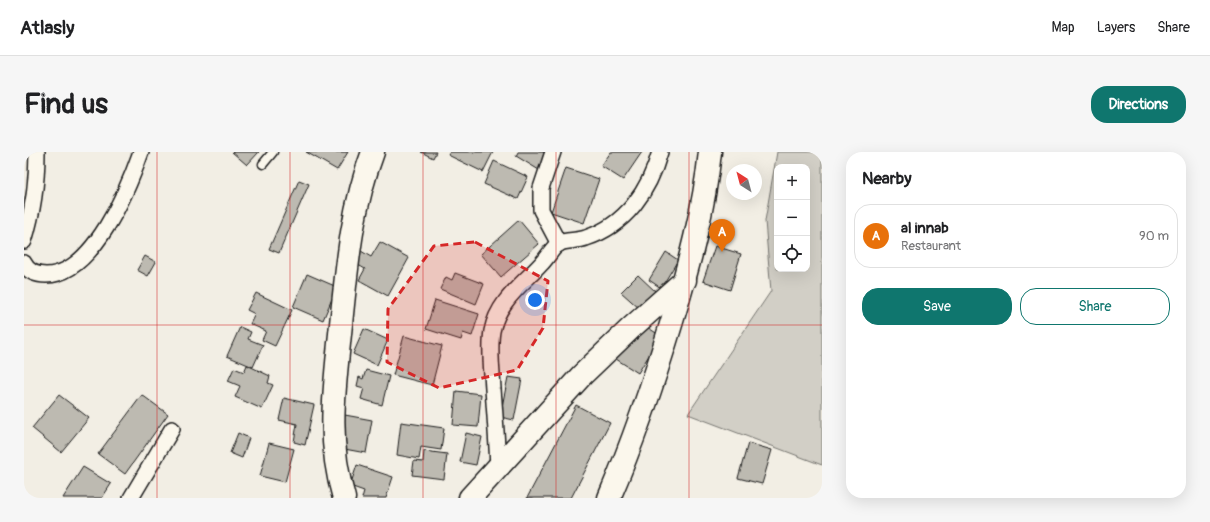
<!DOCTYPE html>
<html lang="en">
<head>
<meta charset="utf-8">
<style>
	:root { --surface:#fff; --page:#f6f6f6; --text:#202124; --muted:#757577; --line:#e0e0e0; --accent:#0f766e }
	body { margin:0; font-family:Pangolin,sans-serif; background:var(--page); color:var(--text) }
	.controls { position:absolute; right:12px; top:12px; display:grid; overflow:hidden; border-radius:8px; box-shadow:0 4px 16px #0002 }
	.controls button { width:36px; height:36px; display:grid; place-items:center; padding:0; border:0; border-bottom:1px solid var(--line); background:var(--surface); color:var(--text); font:20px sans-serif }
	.compass { position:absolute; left:702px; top:12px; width:36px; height:36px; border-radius:50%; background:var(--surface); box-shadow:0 4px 16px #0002; rotate:324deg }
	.you { position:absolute; left:511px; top:148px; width:14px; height:14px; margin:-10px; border:3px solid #fff; border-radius:50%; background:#1a73e8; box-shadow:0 0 0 6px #1a73e833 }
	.badge { display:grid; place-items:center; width:26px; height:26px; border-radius:50%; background:var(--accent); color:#fff; font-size:13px; font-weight:700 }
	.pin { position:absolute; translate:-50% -33px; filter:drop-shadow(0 1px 2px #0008) }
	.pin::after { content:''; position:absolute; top:21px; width:14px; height:12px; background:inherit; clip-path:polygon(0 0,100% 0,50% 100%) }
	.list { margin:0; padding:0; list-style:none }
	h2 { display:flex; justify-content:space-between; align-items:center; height:52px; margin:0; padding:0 16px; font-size:17px }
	h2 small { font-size:13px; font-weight:400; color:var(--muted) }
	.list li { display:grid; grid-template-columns:26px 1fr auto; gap:12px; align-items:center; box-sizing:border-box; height:64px; margin:0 8px 8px; padding:0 8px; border:1px solid var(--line); border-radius:16px }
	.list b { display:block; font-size:15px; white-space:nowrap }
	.list p { margin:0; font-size:13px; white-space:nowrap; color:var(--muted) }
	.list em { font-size:13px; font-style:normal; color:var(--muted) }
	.actions { display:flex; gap:8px; padding:12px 16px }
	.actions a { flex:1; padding:9px 0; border:1px solid var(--accent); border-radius:16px; text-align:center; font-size:14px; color:var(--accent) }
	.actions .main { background:var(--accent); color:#fff }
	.icon { flex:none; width:22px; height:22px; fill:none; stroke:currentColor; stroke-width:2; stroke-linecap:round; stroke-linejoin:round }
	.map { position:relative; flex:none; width:798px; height:346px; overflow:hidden; border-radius:16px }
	header { display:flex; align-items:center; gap:24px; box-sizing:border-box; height:56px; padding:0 20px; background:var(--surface); border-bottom:1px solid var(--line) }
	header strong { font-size:19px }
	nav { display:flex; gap:22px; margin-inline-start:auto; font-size:14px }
	.intro { display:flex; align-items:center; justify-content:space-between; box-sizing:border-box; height:96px; padding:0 24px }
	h1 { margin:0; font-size:28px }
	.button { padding:10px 18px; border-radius:16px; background:var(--accent); color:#fff; font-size:14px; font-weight:700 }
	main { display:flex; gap:24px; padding:0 24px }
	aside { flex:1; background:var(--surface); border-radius:16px; box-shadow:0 4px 16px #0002 }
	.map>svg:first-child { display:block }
	.green { fill:#d2cfc6; stroke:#777671; fill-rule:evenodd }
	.building { fill:#bdbab1; stroke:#1c1c1c }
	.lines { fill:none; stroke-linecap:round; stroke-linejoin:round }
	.lane-casing { stroke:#1c1c1c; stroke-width:11 }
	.street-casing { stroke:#1c1c1c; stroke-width:18 }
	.secondary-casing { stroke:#1c1c1c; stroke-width:25 }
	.primary-casing { stroke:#1c1c1c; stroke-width:25 }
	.lane { stroke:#fbf7ec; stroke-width:8 }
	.street { stroke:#fbf7ec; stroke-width:15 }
	.secondary { stroke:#fbf7ec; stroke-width:22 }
	.primary { stroke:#fbf7ec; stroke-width:22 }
	.marked { fill:#d62828; fill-opacity:0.2; stroke:#d62828; stroke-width:3; stroke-dasharray:8 5; stroke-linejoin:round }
	.grid { fill:none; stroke:#d62828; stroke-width:1; stroke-opacity:0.55 }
</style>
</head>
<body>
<header>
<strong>Atlasly</strong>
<nav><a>Map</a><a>Layers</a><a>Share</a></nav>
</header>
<div class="intro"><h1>Find us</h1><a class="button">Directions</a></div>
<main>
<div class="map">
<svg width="798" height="346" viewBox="0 0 798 346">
	<rect width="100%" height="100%" fill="#f2eee4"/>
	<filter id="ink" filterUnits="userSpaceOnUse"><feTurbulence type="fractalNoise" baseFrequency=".025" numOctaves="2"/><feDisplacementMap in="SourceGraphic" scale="8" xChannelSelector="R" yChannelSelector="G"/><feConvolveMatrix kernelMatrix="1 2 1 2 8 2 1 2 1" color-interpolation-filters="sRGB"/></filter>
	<g filter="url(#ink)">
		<path class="green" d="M753 0H798V313L664 262 747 139 741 69ZM753 15H783V117H753Z"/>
		<g class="building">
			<path d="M208 0H235L223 13Z"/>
			<path d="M282 0H324L313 18Z"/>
			<path d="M397 0H412L409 6Z"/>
			<path d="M426 0H469L459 20 424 3Z"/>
			<path d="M494 0H523L515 18 492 4Z"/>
			<path d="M587 0H618L599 28 577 14Z"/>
			<path d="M470 9 504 25 494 47 460 32Z"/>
			<path d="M542 16 575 27 560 71 527 60Z"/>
			<path d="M275 28 285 32 255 101 245 97Z"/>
			<path d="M495 68 515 92 477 125 457 102Z"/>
			<path d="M356 90 385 106 364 144 335 128 341 117 331 111 337 99 347 105Z"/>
			<path d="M691 94 717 102 706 138 679 129Z"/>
			<path d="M642 100 654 108 637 136 625 128Z"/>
			<path d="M121 104 132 110 124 124 113 118Z"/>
			<path d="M431 121 460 132 452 152 416 137 422 125 428 128Z"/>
			<path d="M283 122 313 135 299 168 269 155Z"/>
			<path d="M614 123 632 140 616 157 597 140Z"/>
			<path d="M232 141 268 158 251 194 238 188 242 179 226 172 231 162 223 158Z"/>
			<path d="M411 148 455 162 448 184 439 181 437 188 402 177Z"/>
			<path d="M615 170 637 184 614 221 592 207Z"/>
			<path d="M216 175 227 180 224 187 239 193 229 215 203 204Z"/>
			<path d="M340 177 364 188 353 213 329 202Z"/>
			<path d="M380 184 418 194 408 233 369 223Z"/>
			<path d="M223 213 246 224 244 231 249 233 238 257 211 245 216 234 204 229 210 216 220 220Z"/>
			<path d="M342 218 365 224 358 253 337 247 340 236 333 234 335 225 339 227Z"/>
			<path d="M484 225 498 227 490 268 476 265Z"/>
			<path d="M432 239 457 242 454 275 429 273Z"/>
			<path d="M35 243 65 266 37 300 8 276Z"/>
			<path d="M118 243 144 262 101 322 74 302Z"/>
			<path d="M260 246 290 253 281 293 270 290 273 272 255 268Z"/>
			<path d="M552 253 586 271 547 346H503Z"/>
			<path d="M321 263 348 268 342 301 315 296Z"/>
			<path d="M377 270 420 276 417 298 397 295 395 307 373 303Z"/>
			<path d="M214 281 225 286 218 306 206 301Z"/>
			<path d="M442 281 458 285 452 313 436 310Z"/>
			<path d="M245 291 270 297 261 330 236 324Z"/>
			<path d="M724 291 748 298 738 332 714 326Z"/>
			<path d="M400 299 423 302 420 327 388 323 390 309 399 310Z"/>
			<path d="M333 313 369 325 362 346H338L340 339 326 334Z"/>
			<path d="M59 315 87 332 78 346H39Z"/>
		</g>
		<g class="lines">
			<g class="lane-casing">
				<path id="lane" d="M239 12 249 0"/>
			</g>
			<g class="street-casing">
				<g id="street">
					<path d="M529 0 517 36V58L535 92"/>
					<path d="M0 89C9 60 13 29 13 0"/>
					<path d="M0 111C4 120 13 123 22 123 69 123 104 37 117 0"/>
					<path d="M474 316C473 290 471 263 469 237 468 218 465 198 468 179 474 149 498 133 517 112 523 106 529 95 535 91 543 88 554 89 562 86 602 73 625 39 636 0"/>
					<path d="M107 346 148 277"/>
				</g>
			</g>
			<g class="secondary-casing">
				<g id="secondary">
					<path d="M320 346C302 286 311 233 317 172 323 113 328 55 349 0"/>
					<path d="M446 346 558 223 607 176 661 128"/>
				</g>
			</g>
			<g class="primary-casing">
				<path id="primary" d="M585 346C610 288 630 229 648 169 665 113 680 58 686 0"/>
			</g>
			<use href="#lane" class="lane"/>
			<use href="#street" class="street"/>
			<use href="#secondary" class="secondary"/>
			<use href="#primary" class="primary"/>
		</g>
	</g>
	<path class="marked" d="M451 90 524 129 519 176 493 218 415 236 363 210 364 157 410 94Z"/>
	<path class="grid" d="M133 0V346M266 0V346M399 0V346M532 0V346M665 0V346M0 173H798"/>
</svg>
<div class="controls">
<button>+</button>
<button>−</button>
<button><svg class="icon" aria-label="locate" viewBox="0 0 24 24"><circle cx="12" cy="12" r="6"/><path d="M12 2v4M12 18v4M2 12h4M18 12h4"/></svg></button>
</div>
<svg class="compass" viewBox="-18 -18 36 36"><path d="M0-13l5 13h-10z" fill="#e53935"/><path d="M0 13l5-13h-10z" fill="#757577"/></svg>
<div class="you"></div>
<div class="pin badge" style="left:698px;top:100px;background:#e8710a">A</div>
</div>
<aside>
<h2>Nearby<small></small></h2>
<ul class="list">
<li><span class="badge" style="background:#e8710a">A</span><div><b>al innab</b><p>Restaurant</p></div><em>90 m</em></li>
</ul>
<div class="actions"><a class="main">Save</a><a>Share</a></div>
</aside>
</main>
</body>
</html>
